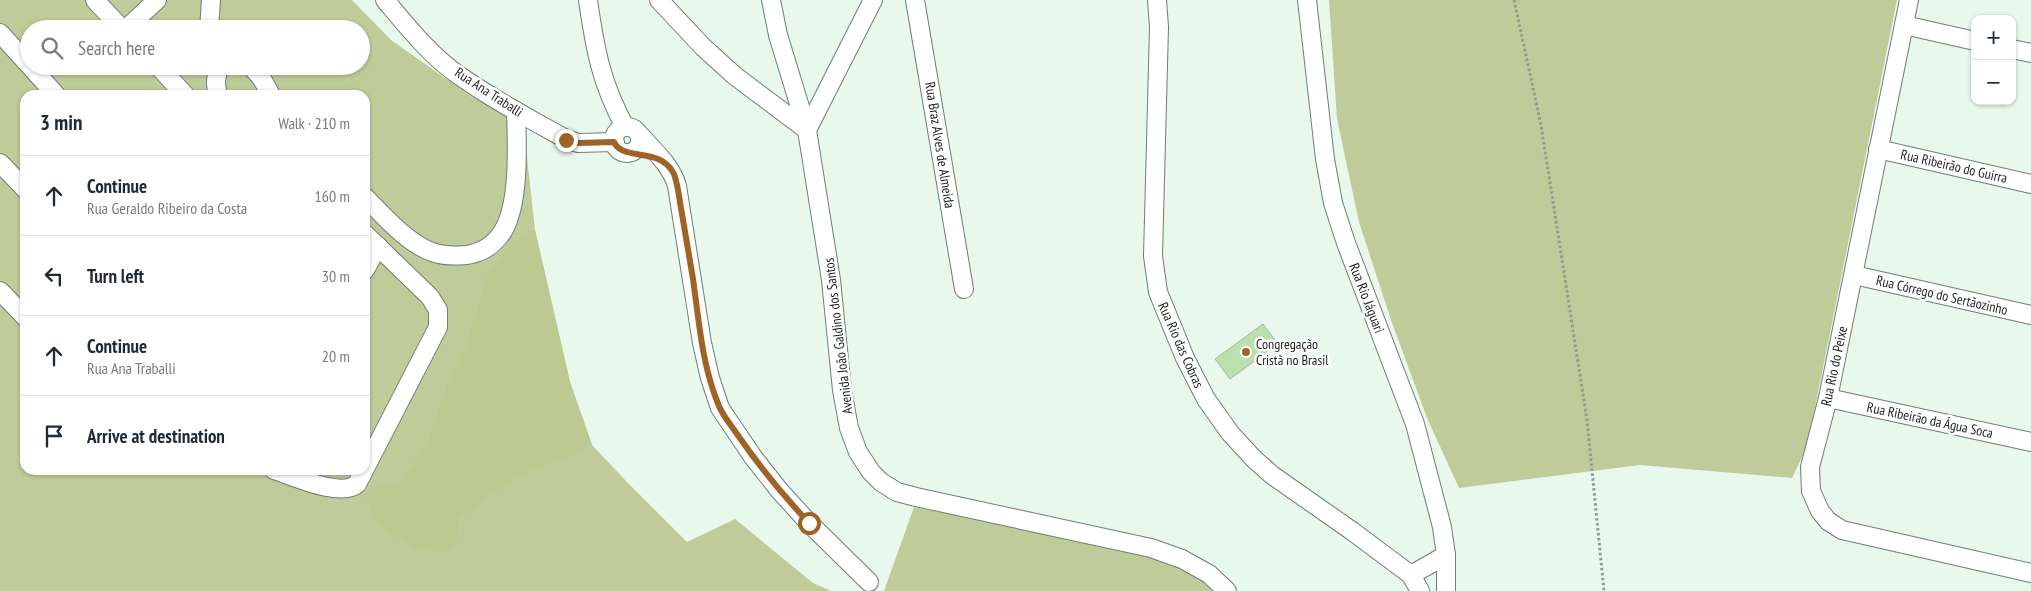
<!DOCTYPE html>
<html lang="en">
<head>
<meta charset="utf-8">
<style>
	:root { --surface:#fff; --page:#f6f6f7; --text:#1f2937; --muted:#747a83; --line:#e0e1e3 }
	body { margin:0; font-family:"PT Sans Narrow",sans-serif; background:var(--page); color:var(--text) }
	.controls { position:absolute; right:15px; top:15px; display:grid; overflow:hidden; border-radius:10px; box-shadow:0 1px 4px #0004 }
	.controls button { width:45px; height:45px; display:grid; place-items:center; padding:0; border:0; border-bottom:1px solid var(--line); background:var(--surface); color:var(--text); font:25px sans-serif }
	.stop { position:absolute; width:15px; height:15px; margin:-11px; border:4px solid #9f6325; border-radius:50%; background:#fff }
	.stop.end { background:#9f6325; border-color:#fff; box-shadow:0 1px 5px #0008 }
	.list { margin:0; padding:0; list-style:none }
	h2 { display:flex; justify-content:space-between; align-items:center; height:65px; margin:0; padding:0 20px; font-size:21px }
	h2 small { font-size:16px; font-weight:400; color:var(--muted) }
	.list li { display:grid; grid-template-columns:32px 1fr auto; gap:15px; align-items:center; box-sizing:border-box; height:80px; padding:0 20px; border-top:1px solid var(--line) }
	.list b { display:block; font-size:19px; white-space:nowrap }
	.list p { margin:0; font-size:16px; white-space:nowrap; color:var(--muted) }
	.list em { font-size:16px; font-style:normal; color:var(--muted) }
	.icon { flex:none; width:28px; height:28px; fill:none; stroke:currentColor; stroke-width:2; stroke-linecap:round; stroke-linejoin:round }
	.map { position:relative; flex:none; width:2031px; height:591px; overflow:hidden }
	.search { position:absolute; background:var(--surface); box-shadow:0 1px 4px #0004; left:20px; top:20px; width:350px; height:55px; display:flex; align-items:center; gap:12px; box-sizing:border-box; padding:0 18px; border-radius:28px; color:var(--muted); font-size:19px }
	.panel { position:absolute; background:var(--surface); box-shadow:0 1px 4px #0004; left:20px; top:90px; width:350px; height:385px; border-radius:15px }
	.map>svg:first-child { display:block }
	.green { fill:#c0cb9a; fill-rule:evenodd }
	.forest { fill:#bdc991 }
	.building { fill:#bbdfad; stroke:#abb5a7 }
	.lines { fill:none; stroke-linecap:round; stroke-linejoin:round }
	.minor-casing { stroke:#6f7d73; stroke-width:20 }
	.path { stroke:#8f9a92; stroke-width:3; stroke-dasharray:2.5 2.5; stroke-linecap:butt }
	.minor { stroke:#fff; stroke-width:18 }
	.route { stroke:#9f6325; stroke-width:6 }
	.poi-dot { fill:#9f6325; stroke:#fff; stroke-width:2 }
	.labels { text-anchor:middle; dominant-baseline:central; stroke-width:5; stroke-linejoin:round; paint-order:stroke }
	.street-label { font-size:14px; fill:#1b211d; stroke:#fff }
	.poi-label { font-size:14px; fill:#1b211d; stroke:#fff; text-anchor:start }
</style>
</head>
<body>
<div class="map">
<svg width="2031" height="591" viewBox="0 0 2031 591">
	<rect width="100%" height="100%" fill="#e8f8ed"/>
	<g class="green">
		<path d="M0 0H352L391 40 472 97 523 120 535 230 570 382 592 445 626 481 687 542 735 519 813 583 831 591H0ZM29 29H361V66H29ZM25 95H365V470H25Z"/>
		<path d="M1329 0H1897L1807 447 1792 478 1640 465 1459 488 1427 418 1391 320 1359 222 1337 119Z"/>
		<path d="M914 507 1160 556 1201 577 1214 591H884Z"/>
	</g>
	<path class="forest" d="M535 230 570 382 592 445 562 460 544 465 518 477 487 497 457 521V542L444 552 415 549 375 521 366 495 376 483 399 484 426 447 447 386 465 349 488 274 515 238Z"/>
	<path class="building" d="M1263 324 1278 344 1230 379 1215 359Z"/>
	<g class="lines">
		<g class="minor-casing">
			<g id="minor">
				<path d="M95 0 122 29"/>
				<path d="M385 0C407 26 429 54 457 74 492 99 530 119 566 139L578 143 615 142"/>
				<path d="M588 0C595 49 601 83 625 127"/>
				<path d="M659 0 703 47 735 76 807 130"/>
				<path d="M771 0 778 35 807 130 831 280 842 390 849 428 858 452 871 472 881 482 897 492 916 497 1151 548 1182 559 1209 574 1227 591"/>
				<path d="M915 0 964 289"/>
				<path d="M1157 0 1159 27 1153 256 1158 292 1185 358 1206 399 1230 433 1254 459 1272 475 1352 531 1411 575 1420 591"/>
				<path d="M1307 0 1325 159 1333 203 1346 243 1415 424 1442 527 1446 555V591"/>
				<path d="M1909 0 1828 398 1810 467 1811 491 1820 511 1828 521 1842 530 2031 573"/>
				<path d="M1904 25 1975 41"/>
				<path d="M126 29 157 0"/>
				<path d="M209 29 211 0"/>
				<path d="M0 33 29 65"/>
				<path d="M2012 49 2031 53"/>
				<path d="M30 66 56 95"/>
				<path d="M158 66 185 95"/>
				<path d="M251 66 262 79 271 95"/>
				<path d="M218 95C215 85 215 75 221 66"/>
				<circle cx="627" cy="140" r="13"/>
				<path d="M807 130 873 0"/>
				<path d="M640 135C654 151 671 165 677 186L702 343 710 378 720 408 753 457 779 490 809 523 869 582"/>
				<path d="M1878 149 2031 184"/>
				<path d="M0 163 25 189"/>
				<path d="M365 197C384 216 407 243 432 252 443 256 456 256 466 255 482 253 495 244 503 231 520 203 517 143 516 111"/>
				<path d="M365 270 378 246"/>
				<path d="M1854 275 2031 315"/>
				<path d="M0 291 25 317"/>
				<path d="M1828 398 2031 442"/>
				<path d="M274 470C293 476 341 498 357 484L438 327V310L430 297 365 234"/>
				<path d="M1411 575 1446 555"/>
			</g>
		</g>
		<path class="path" d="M1514 0 1541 125 1587 420 1604 591"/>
		<use href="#minor" class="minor"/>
	</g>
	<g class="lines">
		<path class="route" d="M566 140 578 143 614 142C623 162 660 146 674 174 678 185 679 197 681 208 685 231 689 255 693 279 699 321 702 366 719 406 723 416 731 425 737 434 759 466 783 495 809 523"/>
	</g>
	<circle class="poi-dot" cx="1246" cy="352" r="5"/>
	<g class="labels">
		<g class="street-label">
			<text transform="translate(489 92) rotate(33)">Rua Ana Traballi</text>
			<text transform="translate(940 145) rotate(81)">Rua Braz Alves de Almeida</text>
			<text transform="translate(1954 166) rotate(13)">Rua Ribeirão do Guirra</text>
			<text transform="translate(1942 295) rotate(13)">Rua Córrego do Sertãozinho</text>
			<text transform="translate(1367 298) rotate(69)">Rua Rio Jáguari</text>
			<text transform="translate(838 336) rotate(-97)">Avenida João Galdino dos Santos</text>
			<text transform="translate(1181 345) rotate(66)">Rua Rio das Cobras</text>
			<text transform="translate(1834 366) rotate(-78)">Rua Rio do Peixe</text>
			<text transform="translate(1930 420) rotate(12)">Rua Ribeirão da Água Soca</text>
		</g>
		<g class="poi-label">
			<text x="1256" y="344">Congregação<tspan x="1256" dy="16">Cristã no Brasil</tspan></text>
		</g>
	</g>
</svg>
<div class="controls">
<button>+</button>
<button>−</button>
</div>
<div class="stop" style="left:809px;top:523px"></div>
<div class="stop end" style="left:566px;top:140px"></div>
<div class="search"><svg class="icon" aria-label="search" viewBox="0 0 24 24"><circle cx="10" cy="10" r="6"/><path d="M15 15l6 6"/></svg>Search here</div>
<section class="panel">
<h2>3 min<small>Walk · 210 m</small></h2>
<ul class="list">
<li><svg class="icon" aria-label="ahead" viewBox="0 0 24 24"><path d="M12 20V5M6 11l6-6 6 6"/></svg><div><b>Continue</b><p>Rua Geraldo Ribeiro da Costa</p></div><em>160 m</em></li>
<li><svg class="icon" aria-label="left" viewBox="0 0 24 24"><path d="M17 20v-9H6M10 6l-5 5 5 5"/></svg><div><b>Turn left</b></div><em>30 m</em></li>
<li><svg class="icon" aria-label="ahead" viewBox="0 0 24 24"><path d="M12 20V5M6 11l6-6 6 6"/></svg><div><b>Continue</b><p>Rua Ana Traballi</p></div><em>20 m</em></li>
<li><svg class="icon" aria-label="arrive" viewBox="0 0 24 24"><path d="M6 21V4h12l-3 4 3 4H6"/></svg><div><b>Arrive at destination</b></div></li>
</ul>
</section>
</div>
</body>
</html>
